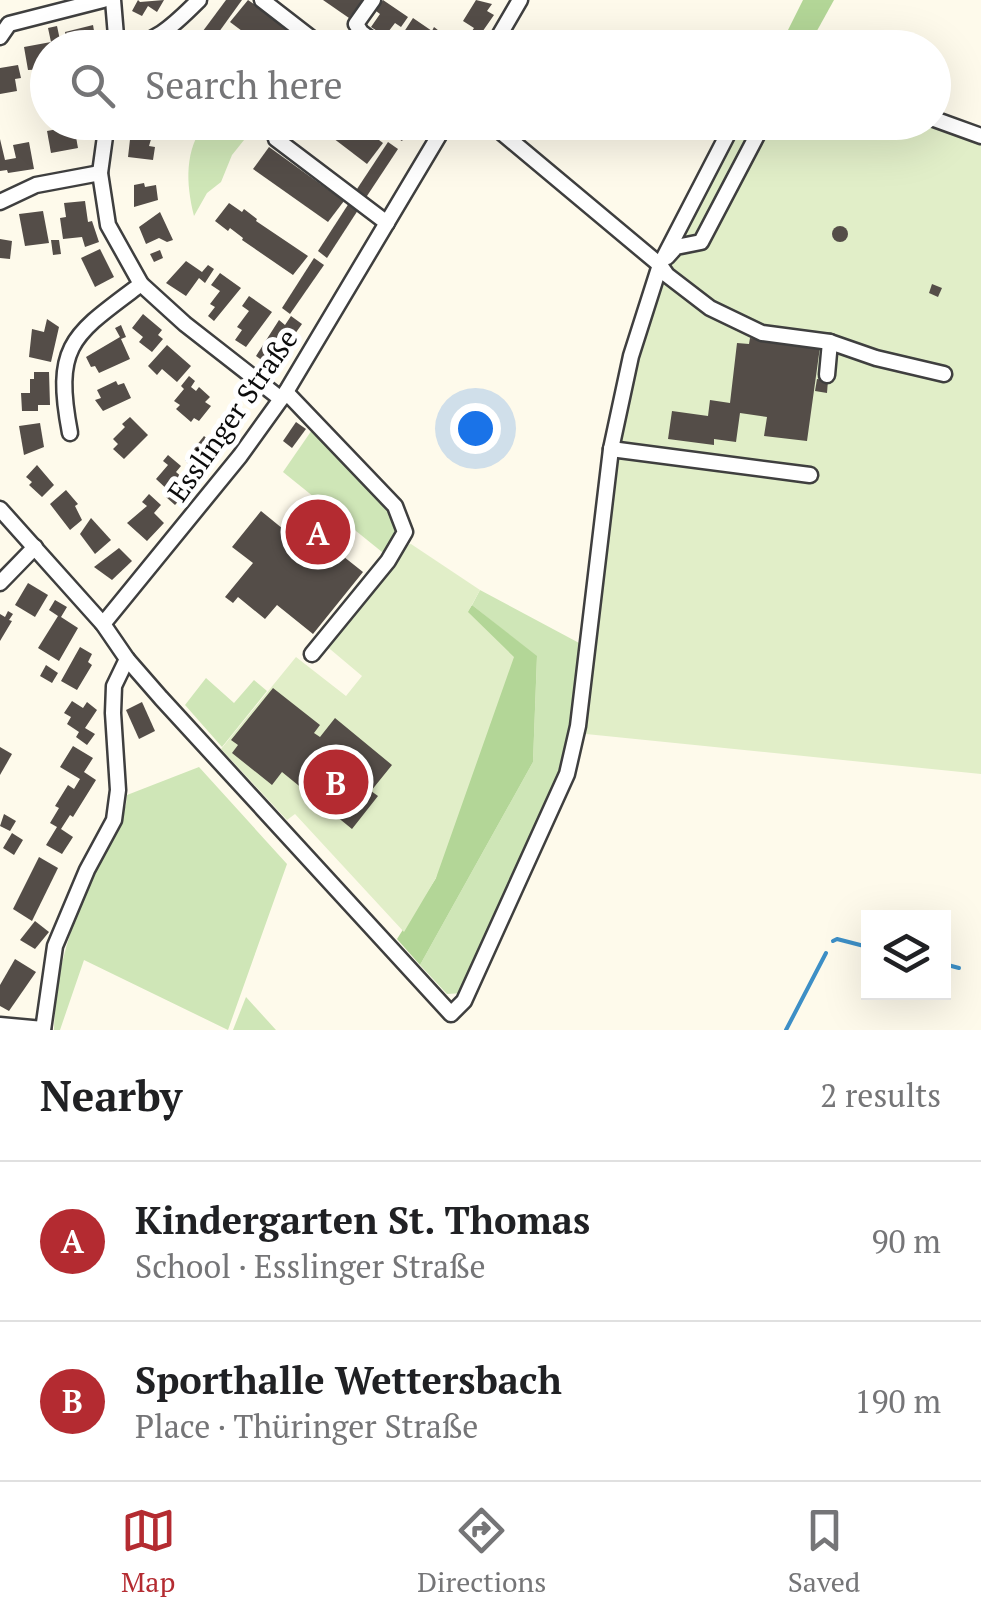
<!DOCTYPE html>
<html lang="en">
<head>
<meta charset="utf-8">
<style>
	:root { --surface:#fff; --page:#f2f2f2; --text:#202124; --muted:#757577; --line:#e0e0e0; --accent:#b42b31 }
	body { margin:0; font-family:"PT Serif",serif; background:var(--page); color:var(--text) }
	.controls { position:absolute; right:30px; bottom:30px; display:grid; overflow:hidden; border-radius:0px; box-shadow:0 10px 40px #0002 }
	.controls button { width:90px; height:90px; display:grid; place-items:center; padding:0; border:0; border-bottom:2px solid var(--line); background:var(--surface); color:var(--text); font:50px sans-serif }
	.you { position:absolute; left:475px; top:428px; width:35px; height:35px; margin:-25px; border:8px solid #fff; border-radius:50%; background:#1a73e8; box-shadow:0 0 0 15px #1a73e833 }
	.badge { display:grid; place-items:center; width:65px; height:65px; border-radius:50%; background:var(--accent); color:#fff; font-size:32px; font-weight:700 }
	.pin { position:absolute; translate:-50% -50%; border:5px solid #fff; box-shadow:0 2px 10px #0006 }
	.list { margin:0; padding:0; list-style:none }
	h2 { display:flex; justify-content:space-between; align-items:center; height:130px; margin:0; padding:0 40px; font-size:42px }
	h2 small { font-size:32px; font-weight:400; color:var(--muted) }
	.list li { display:grid; grid-template-columns:65px 1fr auto; gap:30px; align-items:center; box-sizing:border-box; height:160px; padding:0 40px; border-top:2px solid var(--line) }
	.list b { display:block; font-size:38px; white-space:nowrap }
	.list p { margin:0; font-size:32px; white-space:nowrap; color:var(--muted) }
	.list em { font-size:32px; font-style:normal; color:var(--muted) }
	.icon { flex:none; width:55px; height:55px; fill:none; stroke:currentColor; stroke-width:2; stroke-linecap:round; stroke-linejoin:round }
	.map { position:relative; flex:none; width:981px; height:1030px; overflow:hidden }
	.search { position:absolute; background:var(--surface); box-shadow:0 10px 40px #0002; left:30px; right:30px; top:30px; height:110px; display:flex; align-items:center; gap:25px; box-sizing:border-box; padding:0 35px; border-radius:55px; color:var(--muted); font-size:38px }
	.sheet { height:450px; background:var(--surface) }
	nav { display:flex; justify-content:space-around; align-items:center; box-sizing:border-box; height:140px; border-top:2px solid var(--line); background:var(--surface); font-size:28px; color:var(--muted) }
	nav a { display:grid; justify-items:center; gap:5px }
	nav .on { color:var(--accent) }
	.map>svg:first-child { display:block }
	.green { fill:#cfe6b7 }
	.forest { fill:#b3d697 }
	.pitch { fill:#e1eec8 }
	.lines { fill:none; stroke-linecap:round; stroke-linejoin:round }
	.stream { stroke:#3d8fc6; stroke-width:4 }
	.building { fill:#544d48 }
	.minor-casing { stroke:#3f3f3f; stroke-width:19 }
	.minor { stroke:#fff; stroke-width:14 }
	.labels { text-anchor:middle; dominant-baseline:central; stroke-width:10; stroke-linejoin:round; paint-order:stroke }
	.street-label { font-size:28px; fill:#0c0c0c; stroke:#fff }
</style>
</head>
<body>
<div class="map">
<svg width="981" height="1030" viewBox="0 0 981 1030">
	<rect width="100%" height="100%" fill="#fefaeb"/>
	<g class="green">
		<path d="M206 122 255 123 256 125 232 155 221 182 207 193 194 216C186 183 184 150 206 122Z"/>
		<path d="M314 427 391 507 401 532 387 556 283 472Z"/>
		<path d="M480 590 581 644 571 751 463 993 447 994 420 965 533 762 537 657 472 605Z"/>
		<path d="M206 678 234 703 254 680 267 691 222 747 185 705Z"/>
		<path d="M199 767 287 864 228 1030 84 960 60 1030H54C56 941 90 884 126 805L127 795Z"/>
		<path d="M246 997 276 1030H233Z"/>
	</g>
	<g class="forest">
		<path d="M803 0H834L808 47H788L785 36Z"/>
		<path d="M472 605 537 656 533 762 420 965 397 939 436 878 468 611Z"/>
	</g>
	<g class="pitch">
		<path d="M742 123H924L981 143V774L586 734 619 453 638 358 667 266Z"/>
		<path d="M411 544 480 590 468 612 514 657 436 878 404 932 295 814 287 820 221 749 296 657 346 696 362 676 324 644 405 545Z"/>
	</g>
	<g class="lines">
		<g class="stream">
			<path d="M833 941 837 939 868 947"/>
			<path d="M944 964 959 968"/>
			<path d="M786 1030 826 953"/>
		</g>
	</g>
	<g class="building">
		<path d="M138 0 140 2 164 0 157 12 148 6 142 16 132 11Z"/>
		<path d="M226 0H242L211 43 200 35Z"/>
		<path d="M248 0 285 26 311 48H266L242 31 230 22Z"/>
		<path d="M323 0H363L349 18Z"/>
		<path d="M383 0 408 17 401 27 395 23 385 36 371 27 380 14 376 11Z"/>
		<path d="M476 0 492 4 487 11 494 15 471 48H446L452 39 460 44 462 41 459 38 465 30 470 34 474 28 463 21Z"/>
		<path d="M413 18 432 31 434 27 443 34 436 45 430 41 426 48H414L400 38Z"/>
		<path d="M93 25 97 48H67L65 32Z"/>
		<path d="M57 26 60 40 51 42 52 48H48V69L28 70 24 47 51 42 48 28Z"/>
		<path d="M190 33 200 40 196 45 199 48H179Z"/>
		<path d="M350 34 362 43 370 48H340Z"/>
		<path d="M18 65 21 78 15 79 17 91 0 94V68Z"/>
		<path d="M132 122H147L146 125 155 126 149 146 155 147 153 160 128 157Z"/>
		<path d="M312 122H355L383 143 367 164Z"/>
		<path d="M398 122H415L402 141 392 135 400 125Z"/>
		<path d="M74 126 78 148 51 153 47 131Z"/>
		<path d="M0 139 5 160 16 158 13 145 29 142 34 169 8 173 7 170 0 171Z"/>
		<path d="M388 142 398 149 365 199 355 192Z"/>
		<path d="M269 147 344 201 328 222 253 169Z"/>
		<path d="M144 183 145 187 156 185 158 200 134 207V185Z"/>
		<path d="M351 200 360 207 327 258 318 251Z"/>
		<path d="M85 201 88 222 92 221 99 242 85 247 82 237 63 239 60 218 66 217 64 203Z"/>
		<path d="M229 203 242 212 244 209 257 219 256 221 308 256 293 275 242 240 243 238 230 228 228 231 215 221Z"/>
		<path d="M43 211 49 243 25 246 19 214Z"/>
		<path d="M160 212 173 240 167 242 159 238 146 244 139 227Z"/>
		<circle cx="840" cy="234" r="8"/>
		<path d="M0 239 12 241 10 259 0 258Z"/>
		<path d="M51 240H59L61 254 53 255Z"/>
		<path d="M100 249 114 277 95 287 81 258Z"/>
		<path d="M160 250 163 258 154 262 150 254Z"/>
		<path d="M314 258 324 265 290 314 282 308Z"/>
		<path d="M186 261 202 272 208 265 214 269 205 283 199 278 186 296 166 283Z"/>
		<path d="M220 273 241 288 214 321 208 316 215 307 210 304 220 291 211 285Z"/>
		<path d="M932 284 942 288 938 297 929 293Z"/>
		<path d="M249 296 272 312 246 347 235 340 242 330 237 327 249 311 242 306Z"/>
		<path d="M143 314 162 330 158 335 163 339 152 352 139 342 143 337 132 328Z"/>
		<path d="M291 316 302 324 292 338 296 340 291 346 287 343 270 366 256 356 279 320 285 325Z"/>
		<path d="M47 319 59 327 51 362 29 357 32 329 44 332Z"/>
		<path d="M121 325 126 337 121 339 130 359 99 373 95 366 91 367 86 357 120 337 115 328Z"/>
		<path d="M750 338 820 347 807 441 764 436 767 417 740 413 736 442 714 439V445L668 439 672 411 708 416 710 400 730 403 737 343 749 344Z"/>
		<path d="M167 345 191 366 177 382 162 369 157 375 148 366Z"/>
		<path d="M34 372H49L50 405H38V411H22L21 393H30V379H34Z"/>
		<path d="M189 376 195 381 191 387 196 391 199 387 210 397 205 402 211 406 199 421 194 418 191 422 176 409 180 405 174 401 184 389 181 386Z"/>
		<path d="M817 379 828 380 827 393 815 391Z"/>
		<path d="M116 381 118 385 124 383 131 398 103 411 95 400 101 398 97 390Z"/>
		<path d="M130 417 148 435 124 459 113 449 118 444 113 439 125 427 122 424Z"/>
		<path d="M296 422 306 429 292 448 283 441Z"/>
		<path d="M40 423 44 447 24 455 19 426Z"/>
		<path d="M204 436 220 449 198 476 185 460Z"/>
		<path d="M168 455 181 466 176 472 192 486 175 505 166 497 170 492 156 479 168 465 163 461Z"/>
		<path d="M37 465 54 485 42 497 29 485 32 482 26 477Z"/>
		<path d="M66 490 78 504 75 506 82 520 70 530 50 504Z"/>
		<path d="M149 494 161 505 154 513 164 523 147 541 127 523 147 506 142 502Z"/>
		<path d="M310 506 345 535 334 549 363 572 313 634 277 605 265 619 238 597 233 603 225 597 253 563 232 547 261 511 288 533Z"/>
		<path d="M91 518 111 540 95 554 80 534Z"/>
		<path d="M119 548 132 561 112 580 94 567Z"/>
		<path d="M28 583 48 595 35 617 15 605Z"/>
		<path d="M55 600 67 607 61 617 78 628 59 661 38 648 58 616 49 610Z"/>
		<path d="M8 611 13 614 9 620 12 621 0 641V614L5 617Z"/>
		<path d="M80 647 92 654 88 662 92 665 77 690 61 681Z"/>
		<path d="M46 665 58 673 52 683 40 676Z"/>
		<path d="M273 688 320 725 314 733 320 737 335 718 392 765 371 791 378 796 352 829 282 772 272 785 232 753 238 745 231 740Z"/>
		<path d="M72 701 83 708 87 702 97 710 85 728 95 734 87 745 76 737 79 732 67 724 71 717 64 713Z"/>
		<path d="M142 702 155 731 139 739 126 710Z"/>
		<path d="M73 746 93 758 84 772 96 780 73 817 70 815 61 829 73 837 62 854 46 845 57 827 50 823 59 808 55 806 68 785 74 789 80 779 60 767Z"/>
		<path d="M0 747 12 754 0 775Z"/>
		<path d="M4 814 16 821 10 831 0 826Z"/>
		<path d="M12 833 23 840 14 855 3 848Z"/>
		<path d="M39 857 58 868 32 921 13 909Z"/>
		<path d="M35 921 49 932 35 949 20 940Z"/>
		<path d="M15 959 36 972 9 1011 0 1006V985Z"/>
	</g>
	<g class="lines">
		<g class="minor-casing">
			<g id="minor">
				<path d="M113 0 117 48"/>
				<path d="M262 0 324 48"/>
				<path d="M373 0 356 24 361 32 382 48"/>
				<path d="M0 37 9 24 103 0"/>
				<path d="M118 46C152 48 176 23 199 0"/>
				<path d="M492 48 520 0"/>
				<path d="M772 48 774 44 779 48"/>
				<path d="M934 119 981 136"/>
				<path d="M107 122 100 173 108 225 141 284 185 324 281 399"/>
				<path d="M489 122 660 265 667 275 710 308 762 333 830 342 876 358 944 374"/>
				<path d="M276 139 387 223"/>
				<path d="M0 202 36 185 100 173"/>
				<path d="M667 257 676 247 701 242 764 122"/>
				<path d="M827 375 830 342"/>
				<path d="M286 392 395 506 405 532 388 561 312 654"/>
				<path d="M70 433C53 344 73 335 141 284"/>
				<path d="M611 449 810 475"/>
				<path d="M0 509 103 624 127 659 161 698 451 1014 464 1001 567 774 578 726 611 449 631 356 660 265 734 122"/>
				<path d="M0 583 35 547"/>
				<path d="M103 624 240 456 286 392 447 122"/>
				<path d="M0 1025 43 1029"/>
				<path d="M43 1030 55 946 87 870 114 820 118 790 113 713 114 686 127 659"/>
			</g>
		</g>
		<use href="#minor" class="minor"/>
	</g>
	<g class="labels">
		<g class="street-label">
			<text transform="translate(232 415) rotate(-55)">Esslinger Straße</text>
		</g>
	</g>
</svg>
<div class="controls">
<button><svg class="icon" aria-label="layers" viewBox="0 0 24 24"><path d="M12 4l9 5-9 5-9-5zM3 14l9 5 9-5"/></svg></button>
</div>
<div class="you"></div>
<div class="pin badge" style="left:318px;top:532px">A</div>
<div class="pin badge" style="left:336px;top:782px">B</div>
<div class="search"><svg class="icon" aria-label="search" viewBox="0 0 24 24"><circle cx="10" cy="10" r="6"/><path d="M15 15l6 6"/></svg>Search here</div>
</div>
<section class="sheet">
<h2>Nearby<small>2 results</small></h2>
<ul class="list">
<li><span class="badge">A</span><div><b>Kindergarten St. Thomas</b><p>School · Esslinger Straße</p></div><em>90 m</em></li>
<li><span class="badge">B</span><div><b>Sporthalle Wettersbach</b><p>Place · Thüringer Straße</p></div><em>190 m</em></li>
</ul>
</section>
<nav>
<a class="on"><svg class="icon" aria-label="map" viewBox="0 0 24 24"><path d="M3 6l6-2 6 2 6-2v14l-6 2-6-2-6 2zM9 4v14M15 6v14"/></svg>Map</a>
<a><svg class="icon" aria-label="directions" viewBox="0 0 24 24"><path d="M12 3l9 9-9 9-9-9zM9 14v-3h6M13 9l2 2-2 2"/></svg>Directions</a>
<a><svg class="icon" aria-label="saved" viewBox="0 0 24 24"><path d="M7 4h10v16l-5-4-5 4z"/></svg>Saved</a>
</nav>
</body>
</html>
